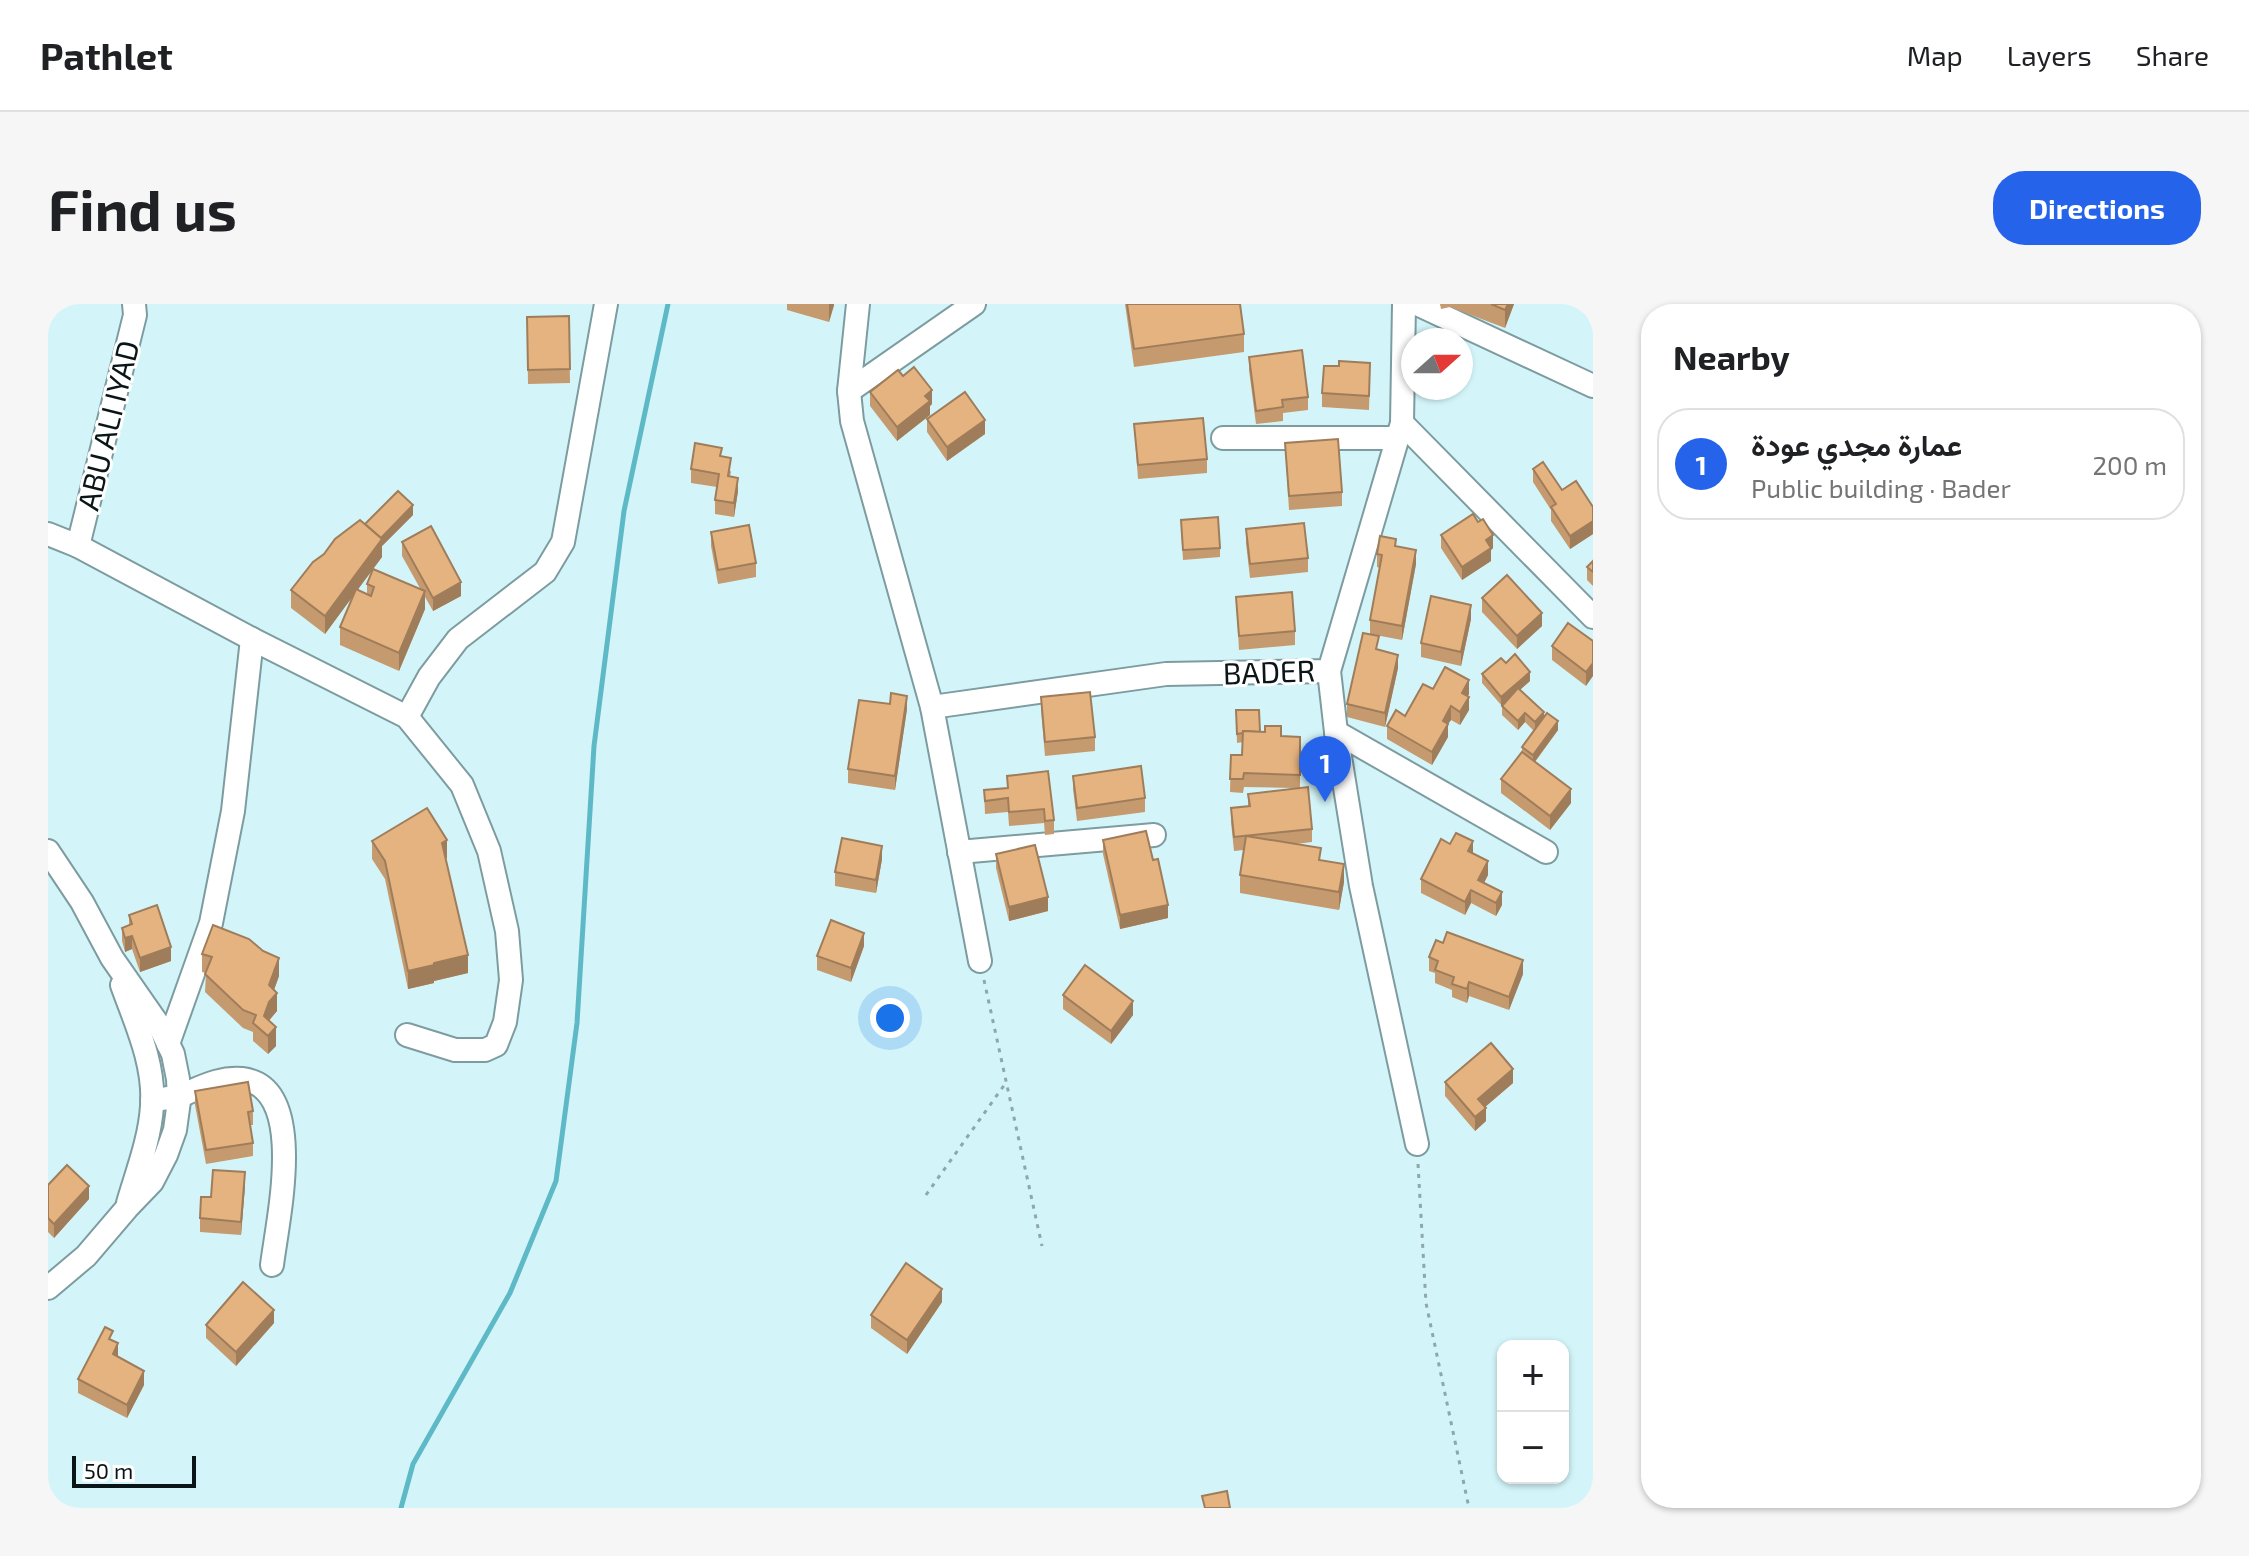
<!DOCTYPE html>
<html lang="en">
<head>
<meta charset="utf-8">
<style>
	:root { --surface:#fff; --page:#f6f6f6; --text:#202124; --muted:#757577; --line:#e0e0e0; --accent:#2563eb }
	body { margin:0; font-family:"Exo 2",Vazirmatn,sans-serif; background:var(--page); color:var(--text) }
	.controls { position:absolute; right:24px; bottom:24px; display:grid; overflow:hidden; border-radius:16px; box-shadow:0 2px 6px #0004 }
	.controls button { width:72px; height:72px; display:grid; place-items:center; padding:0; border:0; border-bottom:2px solid var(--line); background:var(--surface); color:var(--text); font:40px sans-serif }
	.compass { position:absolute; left:1353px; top:24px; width:72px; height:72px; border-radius:50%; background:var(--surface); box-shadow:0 2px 6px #0004; rotate:69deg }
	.scale { position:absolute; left:24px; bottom:20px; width:124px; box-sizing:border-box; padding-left:8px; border:4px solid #091517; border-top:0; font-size:22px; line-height:28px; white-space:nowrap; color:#091517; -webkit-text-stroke:6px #fff; paint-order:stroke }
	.you { position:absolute; left:842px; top:714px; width:28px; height:28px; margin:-20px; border:6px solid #fff; border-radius:50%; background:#1a73e8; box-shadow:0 0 0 12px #1a73e833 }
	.badge { display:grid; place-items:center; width:52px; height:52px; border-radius:50%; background:var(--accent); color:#fff; font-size:26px; font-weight:700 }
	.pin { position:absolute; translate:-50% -66px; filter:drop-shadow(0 2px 4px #0008) }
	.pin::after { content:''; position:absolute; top:42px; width:28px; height:24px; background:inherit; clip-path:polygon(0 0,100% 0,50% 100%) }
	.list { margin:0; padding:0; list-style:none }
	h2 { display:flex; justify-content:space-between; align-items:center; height:104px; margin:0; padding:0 32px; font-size:34px }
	h2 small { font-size:26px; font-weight:400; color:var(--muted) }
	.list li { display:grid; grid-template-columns:52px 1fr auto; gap:24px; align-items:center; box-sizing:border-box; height:112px; margin:0 16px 16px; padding:0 16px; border:2px solid var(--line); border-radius:32px }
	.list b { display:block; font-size:30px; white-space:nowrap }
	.list p { margin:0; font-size:26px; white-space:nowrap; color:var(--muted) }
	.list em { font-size:26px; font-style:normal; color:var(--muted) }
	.map { position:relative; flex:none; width:1545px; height:1204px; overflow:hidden; border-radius:32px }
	header { display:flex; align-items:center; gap:48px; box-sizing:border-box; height:112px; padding:0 40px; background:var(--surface); border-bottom:2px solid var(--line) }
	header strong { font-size:38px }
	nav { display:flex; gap:44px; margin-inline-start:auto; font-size:28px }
	.intro { display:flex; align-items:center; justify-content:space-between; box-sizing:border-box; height:192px; padding:0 48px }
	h1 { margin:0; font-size:56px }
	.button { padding:20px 36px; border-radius:32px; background:var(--accent); color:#fff; font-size:28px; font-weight:700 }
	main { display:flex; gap:48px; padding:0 48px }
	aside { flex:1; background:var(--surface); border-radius:32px; box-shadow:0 2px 6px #0004 }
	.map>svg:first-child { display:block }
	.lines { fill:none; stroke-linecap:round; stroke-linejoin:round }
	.stream { stroke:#5eb9c6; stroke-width:5 }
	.minor-casing { stroke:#7d9ca0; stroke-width:26 }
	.path { stroke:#8da7aa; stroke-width:3; stroke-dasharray:4 6; stroke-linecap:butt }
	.minor { stroke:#fff; stroke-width:22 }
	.wall { fill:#c59a6e }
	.shaded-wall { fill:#a07d5a }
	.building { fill:#e5b380; stroke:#a07d5a; stroke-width:2 }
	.labels { text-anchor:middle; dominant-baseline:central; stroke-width:6; stroke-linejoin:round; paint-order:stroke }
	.street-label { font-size:30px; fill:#091517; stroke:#fff }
</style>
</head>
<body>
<header>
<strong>Pathlet</strong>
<nav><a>Map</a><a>Layers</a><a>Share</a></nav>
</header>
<div class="intro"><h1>Find us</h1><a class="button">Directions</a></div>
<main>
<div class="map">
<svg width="1545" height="1204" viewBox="0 0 1545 1204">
	<rect width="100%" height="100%" fill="#d3f5f9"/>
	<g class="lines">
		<path class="stream" d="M353 1204 365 1160 462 989 508 877 529 719 546 442 576 207 620 0"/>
		<g class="minor-casing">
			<g id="minor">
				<path d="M810 0 801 87 804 117 884 403 932 657"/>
				<path d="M1369 0 1545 82"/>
				<path d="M801 87 926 0"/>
				<path d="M1354 119 1545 313"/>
				<path d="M1175 134H1349"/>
				<path d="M0 230 30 242 204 335 359 413 414 481 441 547 459 627 463 676 457 718 448 741 437 746H407L359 731"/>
				<path d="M30 242 87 11 86 0"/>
				<path d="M1281 367 1288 428 1313 582 1369 840"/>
				<path d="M884 403 1118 370 1281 367 1354 119 1356 0"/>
				<path d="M359 413 381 373 410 335 497 268 515 238 558 0"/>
				<path d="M1288 428 1498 548"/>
				<path d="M0 547 34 598 64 654 112 723 125 750 130 775 131 797 127 826 118 851 104 878 79 904 38 952 0 984"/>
				<path d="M911 548 1106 531"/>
				<path d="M74 681C88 720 107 760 104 802 102 835 89 868 80 899"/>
				<path d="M120 740 163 619 185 507 204 335"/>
				<path d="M104 796C114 795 125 794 134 791 154 783 172 773 194 775 261 783 229 918 224 961"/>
			</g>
		</g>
		<g class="path">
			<path d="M936 676 994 942"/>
			<path d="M1370 860 1378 999 1421 1204"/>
			<path d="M878 891 957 780"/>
		</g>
		<use href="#minor" class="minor"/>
	</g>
	<g class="wall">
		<path d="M739 0H786V2L781 18 739 6Z"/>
		<path d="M1077 0H1192L1196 30V48L1086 63Z"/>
		<path d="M1392 0H1466L1457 24 1402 3 1393 5Z"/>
		<path d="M521 12 522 79 480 80 479 13Z"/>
		<path d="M1201 53 1260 93V106L1235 109V117L1208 120 1201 66Z"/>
		<path d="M1291 62 1322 73 1321 106 1274 103V89Z"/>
		<path d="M855 72 884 100 882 102V111L849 137 822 102V88Z"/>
		<path d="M879 115 937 130 899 157 879 128Z"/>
		<path d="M1086 120 1159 155V169L1090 175Z"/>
		<path d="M1237 139 1294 188V202L1241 206Z"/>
		<path d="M674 152 683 168 682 172 690 187 686 213 667 210V196L669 183 643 179V165Z"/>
		<path d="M1485 165 1514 186 1545 203V230L1522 245 1503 217V206L1485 178Z"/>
		<path d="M365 211 334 242V253L309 286 319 290V280L373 286 354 252V238L413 292 385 307 377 293V305L351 367 292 341V323L306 290 277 330 243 304V286L317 220Z"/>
		<path d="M1430 218 1445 244 1443 246V257L1414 276 1393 244V231Z"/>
		<path d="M1133 225 1172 244V253L1135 256Z"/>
		<path d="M1198 225 1260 254V268L1202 274 1198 239Z"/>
		<path d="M663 228 708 259V273L670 280 663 242Z"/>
		<path d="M1348 242 1368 260 1354 336 1322 330V316L1332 264 1329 263V250Z"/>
		<path d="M1545 257V282L1539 276V263Z"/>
		<path d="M1188 293 1247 327V341L1191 346Z"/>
		<path d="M1434 294 1494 322 1469 345 1434 308Z"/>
		<path d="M1423 315 1413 362 1373 353V339Z"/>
		<path d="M1545 337 1538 382 1504 356V342Z"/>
		<path d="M1331 346 1350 364 1337 423 1299 413V400Z"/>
		<path d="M1458 359 1482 377 1472 386 1496 413 1510 426 1487 458 1523 499 1502 526 1453 489V475L1474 448V443L1486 427 1477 418 1470 426 1454 411V402L1434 379V370Z"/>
		<path d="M1385 385 1421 390 1420 392 1421 406 1412 421 1403 416 1400 420V433L1384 461 1339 435V422L1357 412Z"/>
		<path d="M993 393 1047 433V447L997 452 993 406Z"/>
		<path d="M859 405 847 486 800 479V465Z"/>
		<path d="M1188 406 1212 428 1233 432 1252 433V484L1264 525V538L1248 540 1273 556 1296 578 1291 606 1192 589V571L1196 546 1186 547 1183 518V504L1200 502V490L1248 484 1196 483 1195 489 1182 488 1183 451H1194L1195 438 1189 439Z"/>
		<path d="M1000 467 1006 516V530L997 531 996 519 961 522 960 508 937 510 936 486 959 484V472Z"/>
		<path d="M1025 472 1097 494V508L1029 517 1025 485Z"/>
		<path d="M1055 536 1105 556 1120 614 1072 625 1055 550Z"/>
		<path d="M324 537 399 554 397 555 420 669 386 677V679L360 685 337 575 324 555Z"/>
		<path d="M948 550 1000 607 961 617 948 564Z"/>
		<path d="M1425 550 1440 571 1436 579 1454 601 1448 612 1423 599 1417 611 1373 589V575Z"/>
		<path d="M834 555 828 589 787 582V568Z"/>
		<path d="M81 611 123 657 92 668 84 645 77 648 74 637V624L81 621Z"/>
		<path d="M816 642 803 678 769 666V652Z"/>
		<path d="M154 650 231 672 226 686 229 707 221 717 228 742 220 750 205 737V728L195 724 157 688 158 669 154 668Z"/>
		<path d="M1381 653 1475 670 1461 706 1421 692 1419 699 1404 693V686L1387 679V669L1381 667Z"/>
		<path d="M1015 691 1085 711 1063 740 1015 705Z"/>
		<path d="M1397 778 1465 779 1437 803 1438 817 1427 827 1397 792Z"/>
		<path d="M147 787 205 807V821H202L205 839V852L158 860 147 801Z"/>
		<path d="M0 881 41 895 6 934 0 928Z"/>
		<path d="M197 882 193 931 152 928V914L163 893Z"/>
		<path d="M894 998 859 1050 823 1024V1011Z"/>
		<path d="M226 1019 188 1062 158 1034V1021Z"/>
		<path d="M65 1037 70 1053 96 1081 79 1114 30 1089V1075Z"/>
	</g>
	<g class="shaded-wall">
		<path d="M781 0H786L781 18Z"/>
		<path d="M1460 0H1466L1457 24V6Z"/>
		<path d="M884 86V100L882 102V111L849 137V123L877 92Z"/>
		<path d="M937 116V130L899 157V143Z"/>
		<path d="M690 174V187L686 213V199Z"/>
		<path d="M365 201V211L334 242V253L277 330V312L329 238Z"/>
		<path d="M1545 217V230L1522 245V232Z"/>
		<path d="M1445 231V244L1443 246V257L1414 276V263L1438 236Z"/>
		<path d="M1368 246V260L1354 336V322Z"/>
		<path d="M413 278V292L385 307V294Z"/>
		<path d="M377 287V305L351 367V349Z"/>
		<path d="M1423 301V315L1413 362V348Z"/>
		<path d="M1494 309V322L1469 345V332Z"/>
		<path d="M1350 351V364L1337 423V409Z"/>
		<path d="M1545 359V372L1538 382V368Z"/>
		<path d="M1482 368V377L1453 402V393Z"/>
		<path d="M1421 376V390L1414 402V389Z"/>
		<path d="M859 392V405L847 486V472Z"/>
		<path d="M1421 393V406L1412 421V408Z"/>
		<path d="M1403 402V416L1400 420V433L1384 461V448L1395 417Z"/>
		<path d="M1496 408V417L1487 427V418Z"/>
		<path d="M1477 409V418L1470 426V417Z"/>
		<path d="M1510 417V426L1485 460V451Z"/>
		<path d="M1523 485V499L1502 526V512Z"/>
		<path d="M399 536V554L394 557V539Z"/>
		<path d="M1425 537V551L1420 547Z"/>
		<path d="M834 542V555L828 589V576Z"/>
		<path d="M1440 557V571L1430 590V576Z"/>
		<path d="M1296 560V578L1291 606V588Z"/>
		<path d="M1423 586V599L1417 611V598Z"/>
		<path d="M1454 588V601L1448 612V599Z"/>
		<path d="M1000 593V607L961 617V603Z"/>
		<path d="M1120 601V614L1072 625V611Z"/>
		<path d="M816 629V642L803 678V664Z"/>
		<path d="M84 632V645L77 648V634Z"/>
		<path d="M123 643V657L92 668V654Z"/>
		<path d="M420 651V669L386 677V679L360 685V667L386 659Z"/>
		<path d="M231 654V672L222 697 229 689V707L221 716 216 730V712L221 681Z"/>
		<path d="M1475 656V670L1461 706V693Z"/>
		<path d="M1421 678V692L1419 699V685Z"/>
		<path d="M1085 697V711L1063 740V727Z"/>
		<path d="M228 723V742L220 750V732Z"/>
		<path d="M1465 765V779L1430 809V795Z"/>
		<path d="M1438 804V817L1427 827V813Z"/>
		<path d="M197 868V882L193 931V918Z"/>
		<path d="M41 882V895L6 934V920Z"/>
		<path d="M894 985V998L859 1050V1036Z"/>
		<path d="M226 1006V1019L188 1062V1048Z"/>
		<path d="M70 1039V1053L65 1050Z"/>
		<path d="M96 1067V1081L79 1114V1101Z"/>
	</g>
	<g class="building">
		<path d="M1079 0H1192L1196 30 1086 45Z"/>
		<path d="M1443 0H1460L1457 6Z"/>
		<path d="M521 12 522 65 480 66 479 13Z"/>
		<path d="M1254 46 1260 93 1234 96 1235 103 1208 107 1201 53Z"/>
		<path d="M1291 57 1322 59 1321 92 1274 89 1276 62H1291Z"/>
		<path d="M866 63 884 86 877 92 882 97 849 123 822 88 850 66 855 72Z"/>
		<path d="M917 88 937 116 899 143 879 115Z"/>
		<path d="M1155 114 1159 155 1090 161 1086 120Z"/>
		<path d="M1290 135 1294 188 1241 192 1237 139Z"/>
		<path d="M647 139 674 144 672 152 683 154 680 172 690 174 686 199 667 196 671 170 643 165Z"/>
		<path d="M1495 158 1514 186 1528 177 1545 203V217L1522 232 1503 203 1508 200 1485 165Z"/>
		<path d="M350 187 365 201 333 234 317 220Z"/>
		<path d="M1425 210 1430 218 1435 215 1445 231 1438 236 1443 244 1414 263 1393 231Z"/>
		<path d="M1170 213 1172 244 1135 246 1133 216Z"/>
		<path d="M312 216 334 235 277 312 243 286 265 258 276 250 287 235Z"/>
		<path d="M1256 219 1260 254 1202 260 1198 225Z"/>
		<path d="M701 221 708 259 670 266 663 228Z"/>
		<path d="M383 222 413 278 385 294 354 238Z"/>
		<path d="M1332 232 1348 235 1347 242 1368 246 1354 322 1322 316 1334 251 1329 250Z"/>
		<path d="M1545 257V268L1539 263Z"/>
		<path d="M325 265 377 287 351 349 292 323 308 285 323 292 326 283 319 280Z"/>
		<path d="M1459 271 1494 309 1469 332 1434 294Z"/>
		<path d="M1244 288 1247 327 1191 332 1188 293Z"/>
		<path d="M1383 292 1423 301 1413 348 1373 339Z"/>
		<path d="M1520 319 1545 337V359L1538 368 1504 342Z"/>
		<path d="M1315 329 1331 332 1328 345 1350 351 1337 409 1299 400Z"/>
		<path d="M1467 350 1482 368 1453 393 1434 370 1453 354 1458 359Z"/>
		<path d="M1397 363 1421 376 1414 389 1421 393 1412 408 1403 402 1395 417 1400 420 1384 448 1339 422 1348 406 1357 412 1375 380 1385 385Z"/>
		<path d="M1470 384 1496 408 1487 418 1477 409 1470 417 1454 402Z"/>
		<path d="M1042 388 1047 433 997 438 993 393Z"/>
		<path d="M843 389 859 392 847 472 800 465 811 396 842 400Z"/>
		<path d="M1188 406H1211L1212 428 1195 427V429L1189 430Z"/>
		<path d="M1499 409 1510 417 1485 451 1474 443Z"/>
		<path d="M1217 422H1233V432L1252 433V471L1196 469 1195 475H1182L1183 451H1194L1195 427 1217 428Z"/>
		<path d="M1474 448 1523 485 1502 512 1453 475Z"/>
		<path d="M1093 462 1097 494 1029 504 1025 472Z"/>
		<path d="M1000 467 1006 516 997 517 996 505 961 508 960 494 937 497 936 486 960 484 959 472Z"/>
		<path d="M1260 483 1264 525 1186 533 1183 504 1202 502 1200 490Z"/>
		<path d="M379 504 399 536 394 539 420 651 386 659V661L360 667 337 557 324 537Z"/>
		<path d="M1098 527 1105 556 1110 555 1120 601 1072 611 1055 536Z"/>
		<path d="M1408 529 1425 537 1420 547 1440 557 1430 576 1454 588 1448 599 1423 586 1417 598 1373 575 1393 535 1402 540Z"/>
		<path d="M1198 532 1273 544 1271 556 1296 560 1291 588 1192 571Z"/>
		<path d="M794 534 834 542 828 576 787 568Z"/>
		<path d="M987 541 1000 593 961 603 948 550Z"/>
		<path d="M109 601 123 643 92 654 84 632 77 634 74 624 84 620 81 611Z"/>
		<path d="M783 616 816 629 803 664 769 652Z"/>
		<path d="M165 621 201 635 215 647 231 654 221 681 229 689 221 698 216 712 228 723 220 732 205 719 208 711 195 706 157 670 164 653 154 650Z"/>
		<path d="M1399 628 1475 656 1461 693 1421 678 1419 685 1404 680 1406 673 1387 666 1390 657 1381 653 1388 636 1395 639Z"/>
		<path d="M1037 661 1085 697 1063 727 1015 691Z"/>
		<path d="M1443 739 1465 765 1430 795 1438 804 1427 813 1397 778Z"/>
		<path d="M200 778 205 807 200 808 205 839 158 846 147 787Z"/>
		<path d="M19 861 41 882 6 920 0 914V881Z"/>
		<path d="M165 866 197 868 193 918 152 914 153 893H163Z"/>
		<path d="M858 959 894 985 859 1036 823 1011Z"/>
		<path d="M195 978 226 1006 188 1048 158 1021Z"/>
		<path d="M57 1023 65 1027 61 1035 70 1039 65 1050 96 1067 79 1101 30 1075Z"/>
		<path d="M1179 1187 1182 1204H1157L1154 1192Z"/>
	</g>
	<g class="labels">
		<g class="street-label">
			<text transform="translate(59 121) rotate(-76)">ABU ALI IYAD</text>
			<text transform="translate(1221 367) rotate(-2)">BADER</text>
		</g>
	</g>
</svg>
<div class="controls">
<button>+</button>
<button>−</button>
</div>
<svg class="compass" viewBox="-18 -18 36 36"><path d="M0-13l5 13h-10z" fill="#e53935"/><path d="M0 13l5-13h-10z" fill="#757577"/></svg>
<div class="scale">50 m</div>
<div class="you"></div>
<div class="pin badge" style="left:1277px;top:498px">1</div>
</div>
<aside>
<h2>Nearby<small></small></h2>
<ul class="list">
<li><span class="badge">1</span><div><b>عمارة مجدي عودة</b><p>Public building · Bader</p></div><em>200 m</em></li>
</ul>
</aside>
</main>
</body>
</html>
